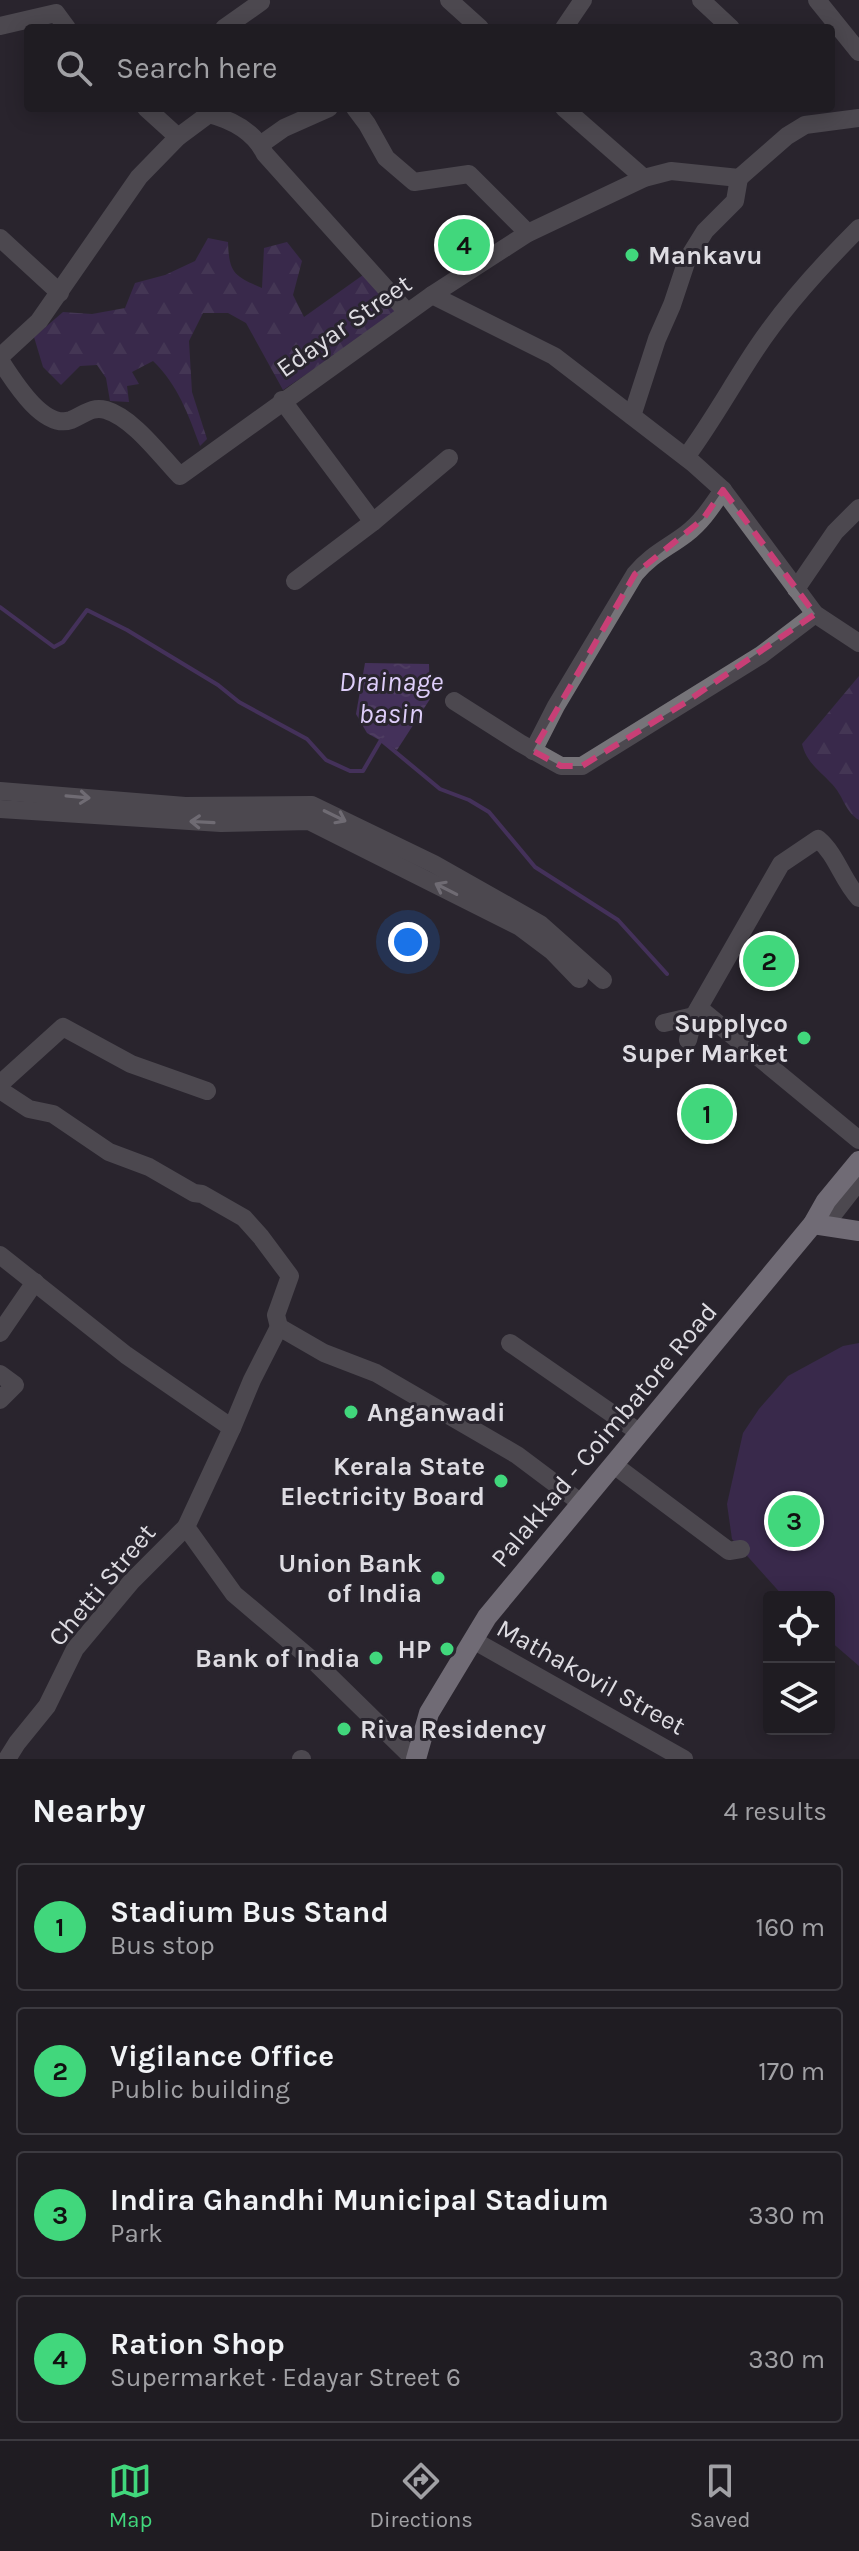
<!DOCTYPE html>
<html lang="en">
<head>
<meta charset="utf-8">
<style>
	:root { --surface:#1f1c22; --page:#2c292f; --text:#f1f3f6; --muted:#a1a1a5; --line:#3c3a40; --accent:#41d77c }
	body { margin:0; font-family:Karla,sans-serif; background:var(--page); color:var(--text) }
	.controls { position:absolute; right:24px; bottom:24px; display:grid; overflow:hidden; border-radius:8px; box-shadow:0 4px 20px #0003 }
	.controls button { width:72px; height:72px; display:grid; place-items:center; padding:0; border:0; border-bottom:2px solid var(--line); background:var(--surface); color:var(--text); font:40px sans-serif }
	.you { position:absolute; left:408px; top:942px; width:28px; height:28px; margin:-20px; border:6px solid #fff; border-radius:50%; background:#1a73e8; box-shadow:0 0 0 12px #1a73e833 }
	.badge { display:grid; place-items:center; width:52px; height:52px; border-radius:50%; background:var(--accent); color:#111; font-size:26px; font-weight:700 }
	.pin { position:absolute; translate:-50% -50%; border:4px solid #fff; box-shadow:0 2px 8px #0006 }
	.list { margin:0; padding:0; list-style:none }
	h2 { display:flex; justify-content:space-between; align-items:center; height:104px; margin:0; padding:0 32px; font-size:34px }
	h2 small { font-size:26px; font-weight:400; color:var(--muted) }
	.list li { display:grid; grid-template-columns:52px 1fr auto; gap:24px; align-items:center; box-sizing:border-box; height:128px; margin:0 16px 16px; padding:0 16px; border:2px solid var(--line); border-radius:8px }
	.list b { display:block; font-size:30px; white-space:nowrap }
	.list p { margin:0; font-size:26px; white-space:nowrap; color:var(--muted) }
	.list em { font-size:26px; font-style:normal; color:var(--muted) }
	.icon { flex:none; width:44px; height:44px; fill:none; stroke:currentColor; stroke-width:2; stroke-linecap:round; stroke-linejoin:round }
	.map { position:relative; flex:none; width:859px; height:1759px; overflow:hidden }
	.search { position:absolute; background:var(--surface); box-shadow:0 4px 20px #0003; left:24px; right:24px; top:24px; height:88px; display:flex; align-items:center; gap:20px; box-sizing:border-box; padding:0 28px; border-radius:8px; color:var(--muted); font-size:30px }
	.sheet { height:680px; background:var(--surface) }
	nav { display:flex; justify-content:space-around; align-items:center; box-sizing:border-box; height:112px; border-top:2px solid var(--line); background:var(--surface); font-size:22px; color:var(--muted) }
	nav a { display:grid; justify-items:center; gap:4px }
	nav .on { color:var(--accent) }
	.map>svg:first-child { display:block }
	.forest { fill:url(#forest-firs) }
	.park { fill:#4c306f }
	.water { fill:url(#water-ripples) }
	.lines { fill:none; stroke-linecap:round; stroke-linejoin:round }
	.stream { stroke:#654191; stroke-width:4 }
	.minor { stroke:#767479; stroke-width:18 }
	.major { stroke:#c6c2cc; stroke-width:20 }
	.oneway { stroke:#c4c2c8 }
	.marked { fill:none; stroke:#c83f76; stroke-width:6; stroke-dasharray:16 10; stroke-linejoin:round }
	.poi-dot { fill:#41d77c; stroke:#29252e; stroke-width:3 }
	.labels { text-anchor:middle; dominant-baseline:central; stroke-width:6; stroke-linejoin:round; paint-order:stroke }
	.poi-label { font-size:26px; font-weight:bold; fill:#dedce2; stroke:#29252e; text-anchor:end }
	.street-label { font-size:26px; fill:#dedce2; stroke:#29252e }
	.water-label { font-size:28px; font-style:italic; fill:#decefa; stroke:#29252e }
</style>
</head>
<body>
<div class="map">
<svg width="859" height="1759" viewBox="0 0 859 1759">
	<defs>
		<pattern id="forest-firs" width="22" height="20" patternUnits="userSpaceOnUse" patternTransform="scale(2)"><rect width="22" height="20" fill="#4c306f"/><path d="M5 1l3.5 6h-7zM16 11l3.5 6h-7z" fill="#654d83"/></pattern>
		<pattern id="water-ripples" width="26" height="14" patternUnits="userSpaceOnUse" patternTransform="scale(2)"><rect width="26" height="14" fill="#654191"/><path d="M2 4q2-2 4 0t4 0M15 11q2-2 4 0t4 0" fill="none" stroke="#7b5ca0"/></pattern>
	</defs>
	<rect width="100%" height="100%" fill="#29252e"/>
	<g class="forest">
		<path d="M208 238 228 242C229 273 234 276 262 288L264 248 287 242 302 261 293 295 304 317 363 275 399 312 283 390 246 323 228 313H203L189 341 192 392 207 439 200 446C188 414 178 385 153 361L132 372 139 384 127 386 129 402 110 401 106 378 97 365 80 366 61 385 43 367 34 337 63 312 92 314 125 308 135 283 165 275 195 261Z"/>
		<path d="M859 676V820C845 812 843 795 832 784 819 770 807 763 802 744Z"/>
	</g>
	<path class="park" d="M859 1343V1666L829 1640V1597H784L732 1539 727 1504 743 1433 759 1409 788 1376 843 1346Z"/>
	<path class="water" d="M365 663 429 664 430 699 397 750 367 733 356 714Z"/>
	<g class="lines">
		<path class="stream" d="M0 607 54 647 63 642 87 610 127 630 218 685 239 702 307 739 326 760 350 771H363L381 740 440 789 469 800 489 812 535 867 618 920 667 974"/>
		<g class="minor">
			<path d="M449 0 480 28"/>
			<path d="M701 0 731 28"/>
			<path d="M817 0 859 52"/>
			<path d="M0 26 56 13 67 28"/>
			<path d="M224 28 261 2"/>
			<path d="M564 28 583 0"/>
			<path d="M146 108 178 137"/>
			<path d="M355 108 367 124 386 158 414 182 469 174 528 233"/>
			<path d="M564 108 644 178"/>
			<path d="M260 145 284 128 329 108"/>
			<path d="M0 238 60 293"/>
			<path d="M432 295 554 356 693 463 723 490 815 614 859 643"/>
			<path d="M0 357 39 321 139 177 178 137 209 114C232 120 254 131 265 154L407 312"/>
			<path d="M0 360C13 380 43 430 71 420 84 415 91 406 106 410 133 418 160 455 180 476L432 295 528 233 644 178 671 171 739 178 787 136 805 125 859 118"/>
			<path d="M282 400 373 522"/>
			<path d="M632 416 657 339 672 305 687 260 705 231 735 201 739 178"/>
			<path d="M686 457C712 422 732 385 756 349 785 305 822 265 859 228"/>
			<path d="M295 581 373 522 449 458"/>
			<path d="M796 589 835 532 859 508"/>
			<path d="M454 701 520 743 561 766H582L761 655 815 614"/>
			<path d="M533 751 556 706 635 574C652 554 666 549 686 534 702 522 712 506 723 490"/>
			<path d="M0 791 185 806 312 805 434 864 540 924 603 980"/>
			<path d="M0 809 221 823 309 821 520 927 552 951 579 979"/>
			<path d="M699 1008 859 1140"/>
			<path d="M664 1023 694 1016"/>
			<path d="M688 1040 694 1016 781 864 818 839C837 855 842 880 859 898"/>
			<path d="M0 1084 63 1027 131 1064 207 1091"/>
			<path d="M0 1090 29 1109 53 1114 109 1152 149 1167 194 1193 202 1194 244 1218 261 1237 290 1276 276 1315 279 1327"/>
			<path d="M813 1224 835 1212 859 1181"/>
			<path d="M0 1255 126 1355 232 1428 186 1527 234 1594 318 1665 414 1759"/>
			<path d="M0 1333 35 1282"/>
			<path d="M510 1343 640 1433"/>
			<path d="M0 1374 15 1385 0 1400"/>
			<path d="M232 1428 252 1380 279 1327 324 1353 376 1373 517 1455 581 1503"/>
			<path d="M614 1465 729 1551 741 1549"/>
			<path d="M473 1640 684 1759"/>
			<path d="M7 1759 17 1743 47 1706 75 1649 131 1582 186 1527"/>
			<path d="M301 1759H302"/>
		</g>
		<g class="major">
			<path d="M813 1224 859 1231"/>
			<path d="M416 1759 429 1713 487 1617 813 1224 826 1201 859 1161"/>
		</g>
	</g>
	<defs><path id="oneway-shaft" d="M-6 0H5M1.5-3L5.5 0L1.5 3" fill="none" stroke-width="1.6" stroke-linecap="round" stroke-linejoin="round" transform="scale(2)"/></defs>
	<g class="oneway">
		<use href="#oneway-shaft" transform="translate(78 797) rotate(5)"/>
		<use href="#oneway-shaft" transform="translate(335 816) rotate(26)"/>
		<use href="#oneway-shaft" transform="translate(202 822) rotate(-177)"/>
		<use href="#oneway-shaft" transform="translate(446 889) rotate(-153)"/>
	</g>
	<path d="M0 0H859V1759H0ZM723 490 815 614 683 704 582 766H561L533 751 635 574 703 519Z" fill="#29252e" fill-opacity=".55" fill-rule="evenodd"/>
	<path class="marked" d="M723 490 815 614 683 704 582 766H561L533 751 635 574 703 519Z"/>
	<g class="poi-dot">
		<circle cx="632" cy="255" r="8"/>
		<circle cx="804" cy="1038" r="8"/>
		<circle cx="351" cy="1412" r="8"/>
		<circle cx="501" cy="1481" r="8"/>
		<circle cx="438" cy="1578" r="8"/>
		<circle cx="447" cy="1649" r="8"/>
		<circle cx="376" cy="1658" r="8"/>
		<circle cx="344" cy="1729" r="8"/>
	</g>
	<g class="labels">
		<g class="poi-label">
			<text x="648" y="255" text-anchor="start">Mankavu</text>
			<text x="788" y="1023">Supplyco<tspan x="788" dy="30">Super Market</tspan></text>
			<text x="367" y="1412" text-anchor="start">Anganwadi</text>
			<text x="485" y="1466">Kerala State<tspan x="485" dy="30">Electricity Board</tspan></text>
			<text x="422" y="1563">Union Bank<tspan x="422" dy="30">of India</tspan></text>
			<text x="431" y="1649">HP</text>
			<text x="360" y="1658">Bank of India</text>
			<text x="360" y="1729" text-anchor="start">Riva Residency</text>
		</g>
		<g class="street-label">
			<text transform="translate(344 326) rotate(-35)">Edayar Street</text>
			<text transform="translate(604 1435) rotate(-50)">Palakkad - Coimbatore Road</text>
			<text transform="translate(102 1585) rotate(-50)">Chetti Street</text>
			<text transform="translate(591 1677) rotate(29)">Mathakovil Street</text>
		</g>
		<g class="water-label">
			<text x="391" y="681">Drainage<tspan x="391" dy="32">basin</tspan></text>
		</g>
	</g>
</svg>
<div class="controls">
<button><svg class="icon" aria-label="locate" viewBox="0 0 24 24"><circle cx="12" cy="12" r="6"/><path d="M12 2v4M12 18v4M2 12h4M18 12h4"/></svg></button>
<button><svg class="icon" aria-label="layers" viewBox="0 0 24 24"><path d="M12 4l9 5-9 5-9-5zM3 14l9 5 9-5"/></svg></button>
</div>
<div class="you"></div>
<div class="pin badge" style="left:707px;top:1114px">1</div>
<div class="pin badge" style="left:769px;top:961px">2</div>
<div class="pin badge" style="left:794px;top:1521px">3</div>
<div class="pin badge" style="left:464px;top:245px">4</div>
<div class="search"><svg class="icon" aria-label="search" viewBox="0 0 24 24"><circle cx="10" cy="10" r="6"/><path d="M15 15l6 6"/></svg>Search here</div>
</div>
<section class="sheet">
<h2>Nearby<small>4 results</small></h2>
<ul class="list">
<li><span class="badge">1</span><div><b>Stadium Bus Stand</b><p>Bus stop</p></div><em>160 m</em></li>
<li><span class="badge">2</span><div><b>Vigilance Office</b><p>Public building</p></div><em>170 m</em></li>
<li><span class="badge">3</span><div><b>Indira Ghandhi Municipal Stadium</b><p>Park</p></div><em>330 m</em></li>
<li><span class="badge">4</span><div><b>Ration Shop</b><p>Supermarket · Edayar Street 6</p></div><em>330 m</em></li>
</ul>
</section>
<nav>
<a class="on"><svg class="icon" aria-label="map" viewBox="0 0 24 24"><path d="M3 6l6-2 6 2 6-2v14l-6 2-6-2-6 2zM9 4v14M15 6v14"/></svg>Map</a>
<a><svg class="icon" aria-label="directions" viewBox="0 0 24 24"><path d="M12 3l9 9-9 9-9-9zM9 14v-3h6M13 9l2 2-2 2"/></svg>Directions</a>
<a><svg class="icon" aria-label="saved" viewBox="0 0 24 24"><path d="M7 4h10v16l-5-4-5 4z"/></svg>Saved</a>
</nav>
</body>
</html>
